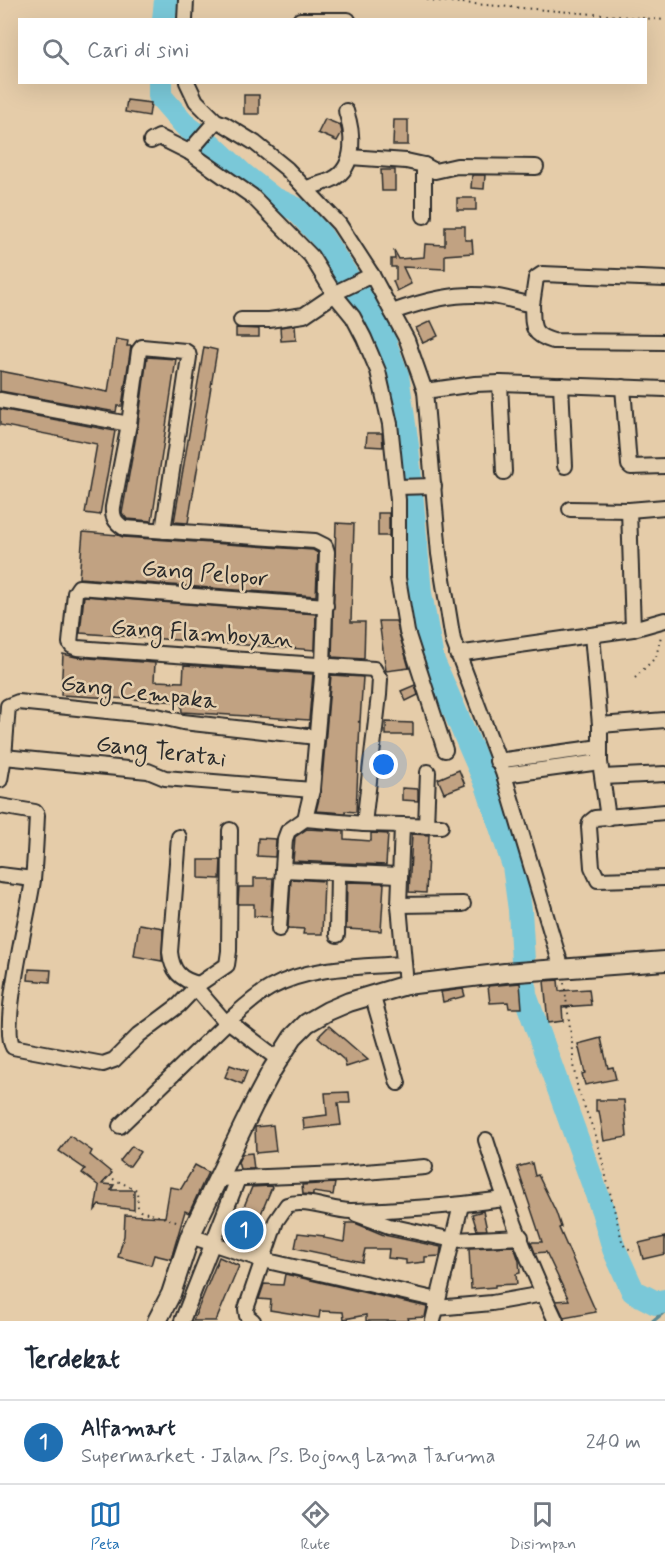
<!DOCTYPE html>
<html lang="id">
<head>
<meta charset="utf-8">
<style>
	:root { --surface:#fff; --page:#f2f2f3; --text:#1f2937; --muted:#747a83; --line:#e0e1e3; --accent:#1f6fb2 }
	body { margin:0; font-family:Mynerve,sans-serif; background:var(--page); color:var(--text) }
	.you { position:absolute; left:384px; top:765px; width:21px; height:21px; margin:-15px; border:4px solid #fff; border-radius:50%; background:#1a73e8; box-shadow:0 0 0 9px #1a73e833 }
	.badge { display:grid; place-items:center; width:39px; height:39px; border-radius:50%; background:var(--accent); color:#fff; font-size:20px; font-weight:700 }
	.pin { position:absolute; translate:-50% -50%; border:3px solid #fff; box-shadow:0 2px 6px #0006 }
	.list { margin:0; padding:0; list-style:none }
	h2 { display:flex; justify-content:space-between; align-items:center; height:78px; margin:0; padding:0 24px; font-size:26px }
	h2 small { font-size:20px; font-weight:400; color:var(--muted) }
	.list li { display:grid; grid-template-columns:39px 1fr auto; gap:18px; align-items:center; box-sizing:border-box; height:84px; padding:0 24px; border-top:2px solid var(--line) }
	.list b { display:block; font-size:22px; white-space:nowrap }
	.list p { margin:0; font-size:20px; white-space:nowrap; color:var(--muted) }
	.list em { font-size:20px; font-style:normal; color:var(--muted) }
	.icon { flex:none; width:33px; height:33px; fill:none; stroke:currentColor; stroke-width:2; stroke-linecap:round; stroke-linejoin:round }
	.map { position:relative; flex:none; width:665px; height:1321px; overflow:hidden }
	.search { position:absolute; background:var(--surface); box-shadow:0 6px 24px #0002; left:18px; right:18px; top:18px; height:66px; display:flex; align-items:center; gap:15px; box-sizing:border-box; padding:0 21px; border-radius:0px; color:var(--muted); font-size:22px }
	.sheet { height:162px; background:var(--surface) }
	nav { display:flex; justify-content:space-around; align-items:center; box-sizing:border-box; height:84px; border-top:2px solid var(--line); background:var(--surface); font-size:16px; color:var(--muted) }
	nav a { display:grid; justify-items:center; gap:3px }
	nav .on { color:var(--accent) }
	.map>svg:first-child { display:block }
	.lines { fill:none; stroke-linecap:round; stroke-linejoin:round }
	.stream { stroke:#5a8993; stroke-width:4 }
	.river { stroke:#7ac8d8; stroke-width:24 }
	.building { fill:#c1a282; stroke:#2b2b2b; stroke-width:1.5 }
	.minor-casing { stroke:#2b2b2b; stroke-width:18 }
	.major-casing { stroke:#2b2b2b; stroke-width:22 }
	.path { stroke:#2b2b2b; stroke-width:2; stroke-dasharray:1.5 4.5; stroke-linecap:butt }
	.minor { stroke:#e4cead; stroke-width:14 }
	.major { stroke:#e4cead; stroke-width:18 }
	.labels { text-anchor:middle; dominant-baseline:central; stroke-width:5; stroke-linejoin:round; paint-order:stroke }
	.street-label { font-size:24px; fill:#2b2b2b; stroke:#e4cead }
</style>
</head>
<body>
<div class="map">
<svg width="665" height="1321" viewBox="0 0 665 1321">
	<rect width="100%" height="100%" fill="#e5cca9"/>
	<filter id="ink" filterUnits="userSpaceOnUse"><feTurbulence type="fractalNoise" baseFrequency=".0167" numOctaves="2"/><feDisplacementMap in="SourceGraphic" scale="12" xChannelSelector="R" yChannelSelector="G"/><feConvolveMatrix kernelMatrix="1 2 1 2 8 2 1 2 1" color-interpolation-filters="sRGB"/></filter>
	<g filter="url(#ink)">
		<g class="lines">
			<path class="stream" d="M653 1321 665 1311"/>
			<g class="river">
				<path d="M164 20 166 0"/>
				<path d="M160 82V96L186 126 210 144 243 175 272 198 296 209 321 236 377 323 397 375 407 446 420 593 432 659 487 785 514 866 520 910 525 995 603 1211 614 1249 633 1291 656 1303 665 1301"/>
			</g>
		</g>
		<g class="building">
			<rect x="244" y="95" width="15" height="19"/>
			<path d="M127 100 151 103 149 116 125 112Z"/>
			<path d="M325 119 340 125 342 132 337 141 318 133Z"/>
			<path d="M394 120H408V145H393Z"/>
			<path d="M381 170H395V191H382Z"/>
			<path d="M472 175H485L484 189 471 188Z"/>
			<rect x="457" y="198" width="19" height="12"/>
			<path d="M445 226H465V240H472L473 253 445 255V269L403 267 411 284 397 291 393 281 396 280V267H391V259H395L394 250 399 259 424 257 425 244 445 245Z"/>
			<path d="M431 321 438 336 423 343 416 328Z"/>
			<path d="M295 325 296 340 281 341 280 327Z"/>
			<path d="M236 328 259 329V337H236Z"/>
			<path d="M116 339 128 341 127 346H131L122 406H117L116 412 0 391V371L108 392Z"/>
			<path d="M204 347 217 350 200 453 188 523 174 522Z"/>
			<path d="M147 357 176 359 152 521 127 519 122 513 138 425Z"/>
			<path d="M0 409 115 431 100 515 85 513 97 444 0 425Z"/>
			<path d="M367 433H382L383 447 366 446Z"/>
			<rect x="378" y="513" width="11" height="23"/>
			<path d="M336 523 354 524 351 622H365L364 659 332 657Z"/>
			<path d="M83 532 118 535 123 537 313 550 318 553 316 596 79 578Z"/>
			<path d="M84 596 316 614 315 650 80 633Z"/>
			<path d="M379 621H396L409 668 386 671Z"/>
			<path d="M63 654 76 657 155 663 154 681 183 682 184 665 313 674 309 720 182 712 181 702 61 695Z"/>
			<path d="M331 675 363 677 360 721 358 722H360L356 812 345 811V813L316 811 321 791Z"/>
			<path d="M415 685 418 695 406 701 401 691Z"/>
			<path d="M386 722 413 723V735H386Z"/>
			<path d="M459 770 465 785 444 793 438 779Z"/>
			<path d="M402 788 418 789V801L402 800Z"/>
			<path d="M307 829 344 831V839L371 841V833L388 834 386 865 293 861 295 837Z"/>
			<path d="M412 834 429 835 426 893 409 892Z"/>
			<path d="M258 838 276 839 275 857 257 856Z"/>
			<path d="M199 860H221L220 879 199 878Z"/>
			<path d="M254 878H273L271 917 254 916V904H238L239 887H254Z"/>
			<path d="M291 879 324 881 322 934H303L304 929 288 928Z"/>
			<path d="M347 882 384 883 381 931 346 929Z"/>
			<path d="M139 924 163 928 162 961 134 956Z"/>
			<path d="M29 969 51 970 50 982 28 980Z"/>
			<path d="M558 980 559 991 589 989 591 1005 562 1007 563 1021 548 1023 544 981Z"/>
			<path d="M520 983 522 1008H509L508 1002 490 1003 488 986Z"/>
			<path d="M463 989 465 996 443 1002 441 992Z"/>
			<path d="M329 1026 368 1060 346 1067 344 1060 318 1037Z"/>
			<path d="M601 1038 608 1068 613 1067 616 1079 585 1085 582 1074 585 1073 578 1044Z"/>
			<path d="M230 1065 247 1071 242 1084 225 1077Z"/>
			<path d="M349 1092 350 1103H338L341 1125 304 1129 303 1118 327 1115 325 1093Z"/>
			<path d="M596 1100H624L627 1137 604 1141 599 1111H596Z"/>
			<path d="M273 1125 276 1151 256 1153 255 1127Z"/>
			<path d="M70 1136 92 1151 90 1155 112 1173 102 1184 114 1185 111 1190H134V1210L99 1205 95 1210 99 1186 82 1173 85 1169 59 1151Z"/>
			<path d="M132 1146 140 1152 130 1166H126L120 1161Z"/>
			<path d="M252 1153 254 1169H240L238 1162 242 1154Z"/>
			<path d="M532 1163 535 1176 538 1175 556 1212 561 1227 559 1228 596 1312 564 1318 556 1301 569 1300 546 1252 535 1253 531 1242H542L517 1167Z"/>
			<path d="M195 1165 208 1172 189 1213 185 1211 171 1259 154 1255 151 1265 118 1257 124 1236 125 1215 165 1217 170 1187 181 1189Z"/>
			<path d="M335 1183 333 1195 313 1192V1195L303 1194 302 1185Z"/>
			<path d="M270 1186 272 1187 249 1243 232 1236 252 1187Z"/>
			<path d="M483 1211 487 1230H477L472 1214Z"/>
			<path d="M346 1223H355L384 1235 441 1247 440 1256 425 1257V1262L406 1264V1260L388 1258 389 1249H365L362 1262 295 1248 298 1233 324 1236V1238L344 1242Z"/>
			<path d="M665 1237V1254L643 1259 639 1243Z"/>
			<path d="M514 1246 519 1261 520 1273 516 1274 517 1284 495 1285V1287L471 1289 469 1248Z"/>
			<path d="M219 1257 239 1266 216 1321H193Z"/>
			<path d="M285 1274 427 1307 425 1317 408 1318 409 1321H366V1315L344 1319 343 1312 320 1311 319 1318 270 1310 271 1300 259 1299 264 1284 283 1285Z"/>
		</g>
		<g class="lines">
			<g class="minor-casing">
				<g id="minor">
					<path d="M185 20 186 0"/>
					<path d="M300 20H348"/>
					<path d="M187 82 196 101 216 121 224 124 255 143 287 169 339 224 372 275 407 340 425 391 439 554 453 640 504 775 562 969"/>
					<path d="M151 141 159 137 189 152 252 196 311 256 335 295 353 317 364 338 378 371 390 424 398 500V578L407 632 445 750"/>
					<path d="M189 152 216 121"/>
					<path d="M350 157 406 161 424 165 435 171 457 166 536 167"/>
					<path d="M424 165V216"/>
					<path d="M307 188C315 185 325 183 333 179 357 166 353 132 346 111"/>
					<path d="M532 305 536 278 542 274 665 279"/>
					<path d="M392 312C424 301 456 292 490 296 504 297 518 302 532 305 533 326 530 334 553 341L665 342"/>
					<path d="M241 320H269L304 315 341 290 372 275"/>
					<path d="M500 383 504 472"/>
					<path d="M561 385 565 466"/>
					<path d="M623 387 629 465 631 467 665 466"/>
					<path d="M425 391 475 384 500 383 665 389"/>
					<path d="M0 400 129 424"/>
					<path d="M397 487 434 486"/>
					<path d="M570 509 629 510 665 507"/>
					<path d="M629 510 633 629"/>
					<path d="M163 531 189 357 188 353 185 351 142 347 139 351 129 424 113 507C112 517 115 522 124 528L315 541 325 546 327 552 323 665 312 790 305 819 288 831 285 839 279 929"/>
					<path d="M326 606 79 587 75 593 70 643 72 646 77 648 374 669 380 679 379 695 364 824"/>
					<path d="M592 635 600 725V762L608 818"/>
					<path d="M457 654 633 629 665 620"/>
					<path d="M600 725 665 720"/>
					<path d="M4 757 148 771 165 778 312 790"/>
					<path d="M497 761 600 747"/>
					<path d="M504 775 600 762"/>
					<path d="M603 777 665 774"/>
					<path d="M0 780 4 757 8 706 18 702 157 716 183 722 316 737"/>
					<path d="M0 806 35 812 37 815C36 837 35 859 33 880 29 911 0 1026 13 1047L103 1064 114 1060 139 1035 179 1005 199 984 227 965 229 951 230 830"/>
					<path d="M665 812 595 818 590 822 589 827 592 867 598 880 665 878"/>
					<path d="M305 819 364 824 441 826"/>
					<path d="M402 826 399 905 406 985"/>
					<path d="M426 826 428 772"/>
					<path d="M179 837 170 952C172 971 180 980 199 984"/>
					<path d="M283 870 399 875"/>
					<path d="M0 875 33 879"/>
					<path d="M399 905 463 904"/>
					<path d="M337 935 338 872"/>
					<path d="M372 994 398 1083"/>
					<path d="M228 1021 279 1060"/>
					<path d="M226 1023C240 1011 254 997 270 988 310 966 359 967 404 964"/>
					<path d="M120 1126 226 1023 196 988"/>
					<path d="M486 1140C505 1202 528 1263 556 1321"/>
					<path d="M219 1179 341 1174 425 1167"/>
					<path d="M356 1214 389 1226 453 1240 521 1237"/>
					<path d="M190 1236 263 1260 438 1300"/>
					<path d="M436 1308 492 1303 543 1294"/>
					<path d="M182 1321 238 1179"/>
					<path d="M253 1321 247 1316 246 1309 276 1221 287 1205C306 1198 331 1211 351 1211 402 1210 454 1206 504 1199"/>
					<path d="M433 1321 461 1205"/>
				</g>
			</g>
			<g class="major-casing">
				<path id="major" d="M157 1321 171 1294 190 1236 254 1104 272 1070 293 1037 307 1023 328 1011 349 1002 406 985 505 973 665 961"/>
			</g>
			<g class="path">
				<path d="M427 0 665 20"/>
				<path d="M635 678 656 657 661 636"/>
				<path d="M564 983 573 1050V1065L578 1090 596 1136 622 1241 625 1247 634 1251"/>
				<path d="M113 1179 137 1190 138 1208 140 1211 180 1222"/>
			</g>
			<use href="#minor" class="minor"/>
			<use href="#major" class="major"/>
		</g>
	</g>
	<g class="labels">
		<g class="street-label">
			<text transform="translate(205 574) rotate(5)">Gang Pelopor</text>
			<text transform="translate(202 634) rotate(4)">Gang Flamboyan</text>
			<text transform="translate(139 693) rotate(7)">Gang Cempaka</text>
			<text transform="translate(161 752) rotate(7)">Gang Teratai</text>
		</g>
	</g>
</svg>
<div class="you"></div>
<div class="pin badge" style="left:244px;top:1230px">1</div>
<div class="search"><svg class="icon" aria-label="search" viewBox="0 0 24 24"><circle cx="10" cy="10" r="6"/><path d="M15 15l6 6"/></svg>Cari di sini</div>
</div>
<section class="sheet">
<h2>Terdekat<small></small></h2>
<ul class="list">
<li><span class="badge">1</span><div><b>Alfamart</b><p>Supermarket · Jalan Ps. Bojong Lama Taruma</p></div><em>240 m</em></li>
</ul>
</section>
<nav>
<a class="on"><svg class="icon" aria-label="map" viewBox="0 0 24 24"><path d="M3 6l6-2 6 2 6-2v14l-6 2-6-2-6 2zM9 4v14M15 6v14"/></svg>Peta</a>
<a><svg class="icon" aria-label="directions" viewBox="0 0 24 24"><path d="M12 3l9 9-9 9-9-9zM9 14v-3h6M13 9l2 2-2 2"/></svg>Rute</a>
<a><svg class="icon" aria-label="saved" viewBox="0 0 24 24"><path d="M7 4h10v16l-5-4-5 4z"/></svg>Disimpan</a>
</nav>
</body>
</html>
